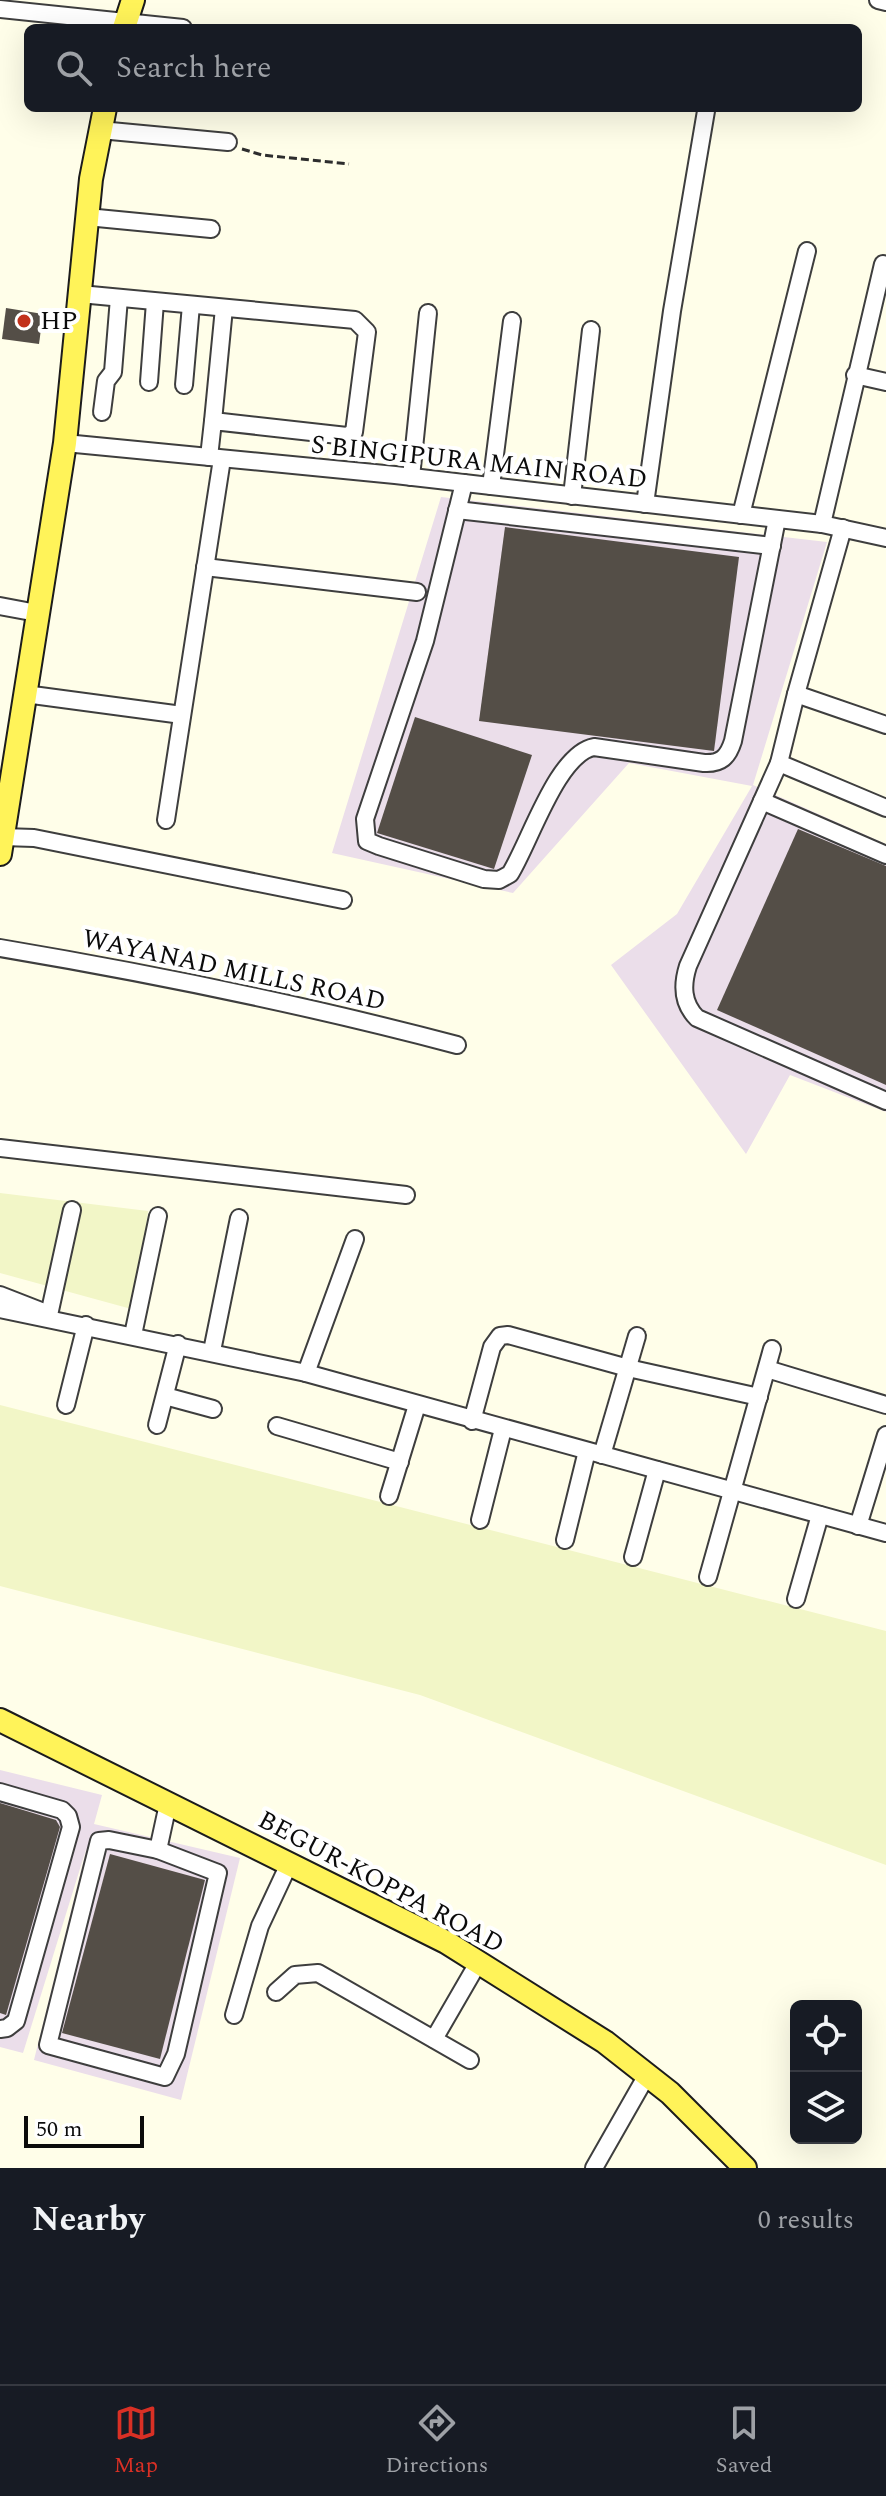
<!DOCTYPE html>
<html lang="en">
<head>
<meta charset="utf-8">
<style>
	:root { --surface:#171b24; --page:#20242c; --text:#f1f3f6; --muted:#9ea1a6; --line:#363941; --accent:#d93025 }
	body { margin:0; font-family:Spectral,serif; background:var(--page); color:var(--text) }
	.controls { position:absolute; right:24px; bottom:24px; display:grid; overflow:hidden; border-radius:12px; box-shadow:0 8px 32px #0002 }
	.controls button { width:72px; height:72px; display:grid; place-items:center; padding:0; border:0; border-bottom:2px solid var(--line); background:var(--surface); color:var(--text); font:40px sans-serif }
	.scale { position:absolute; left:24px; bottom:20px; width:120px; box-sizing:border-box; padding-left:8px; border:4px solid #0b0b0b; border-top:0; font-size:22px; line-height:28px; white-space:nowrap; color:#0b0b0b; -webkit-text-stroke:6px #fff; paint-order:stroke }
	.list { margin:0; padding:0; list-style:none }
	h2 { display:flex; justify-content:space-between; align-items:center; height:104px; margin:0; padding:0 32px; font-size:34px }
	h2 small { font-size:26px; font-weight:400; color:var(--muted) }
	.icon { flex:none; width:44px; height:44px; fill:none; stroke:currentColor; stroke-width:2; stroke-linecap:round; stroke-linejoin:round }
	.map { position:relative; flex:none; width:886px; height:2168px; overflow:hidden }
	.search { position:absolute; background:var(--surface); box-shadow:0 8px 32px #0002; left:24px; right:24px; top:24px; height:88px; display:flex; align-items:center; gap:20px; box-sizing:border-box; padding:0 28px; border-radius:12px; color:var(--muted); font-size:30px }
	.sheet { height:216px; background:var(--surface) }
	nav { display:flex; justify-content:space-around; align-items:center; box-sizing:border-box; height:112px; border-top:2px solid var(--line); background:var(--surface); font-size:22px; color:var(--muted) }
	nav a { display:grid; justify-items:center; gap:4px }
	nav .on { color:var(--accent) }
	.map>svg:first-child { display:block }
	.industrial { fill:#ebdeea }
	.farmland { fill:#f2f6c7 }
	.building { fill:#544e47 }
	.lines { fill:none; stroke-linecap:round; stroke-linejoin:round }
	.minor-casing { stroke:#3e3e3e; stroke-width:20 }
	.major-casing { stroke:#1c1c1c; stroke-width:26 }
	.path { stroke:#2d2d2d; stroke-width:3; stroke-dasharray:8 4; stroke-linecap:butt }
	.minor { stroke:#fff; stroke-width:16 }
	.major { stroke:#fff359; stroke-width:22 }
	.poi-dot { fill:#c2311c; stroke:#fff; stroke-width:3 }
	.labels { text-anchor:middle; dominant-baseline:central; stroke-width:8; stroke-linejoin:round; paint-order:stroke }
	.poi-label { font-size:26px; fill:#0b0b0b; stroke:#fff; text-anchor:start }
	.street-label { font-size:26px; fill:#0b0b0b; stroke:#fff }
</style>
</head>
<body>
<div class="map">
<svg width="886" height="2168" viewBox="0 0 886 2168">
	<rect width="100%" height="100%" fill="#fffee9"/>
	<g class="industrial">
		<path d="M441 497 827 542 753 785 886 844V1112L790 1075 746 1154 611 965 677 914 752 786 629 763 513 893 332 853Z"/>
		<path d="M0 1770 102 1795 94 1824 240 1858 181 2100 34 2060 87 1846 23 2053 0 2047Z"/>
	</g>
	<g class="farmland">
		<path d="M0 1193 148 1211 135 1310 0 1273Z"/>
		<path d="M0 1405 886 1631V1865L420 1695 0 1586Z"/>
	</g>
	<g class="building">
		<path d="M6 308 43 314 39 344 2 339Z"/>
		<path d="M505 527 739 557 714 751 479 721Z"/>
		<path d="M415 717 532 755 494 869 377 833Z"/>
		<path d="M798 829 886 866V1085L717 1010Z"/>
		<path d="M0 1803 56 1820 60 1827 6 2015 0 2013Z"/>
		<path d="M110 1854 205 1880 160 2059 62 2033Z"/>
	</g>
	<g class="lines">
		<g class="minor-casing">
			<g id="minor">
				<path d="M878 0 886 2"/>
				<path d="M0 9 183 28"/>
				<path d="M100 130 228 142"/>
				<path d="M87 217 211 229"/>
				<path d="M80 294 355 320 367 332 354 432 347 436 213 421 209 457"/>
				<path d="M855 375 886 382"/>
				<path d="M149 382 155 302"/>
				<path d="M184 385 191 305"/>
				<path d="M102 412 106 381 113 372 119 298"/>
				<path d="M213 421 224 308"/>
				<path d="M65 443 395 475 822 524 886 538"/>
				<path d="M411 477 428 313"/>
				<path d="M464 483 425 641 365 819 367 841 379 846 484 879 499 880 510 874C530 842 557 754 594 747L704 763C721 764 728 757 733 741L777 519"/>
				<path d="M491 486 512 321"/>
				<path d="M572 496 591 330"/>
				<path d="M645 504 672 311 706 111"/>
				<path d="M457 510 772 546"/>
				<path d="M741 515 807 251"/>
				<path d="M822 524 883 264"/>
				<path d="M843 528 796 694 886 725"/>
				<path d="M205 567 417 592"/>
				<path d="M0 606 37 613"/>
				<path d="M25 694 182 715"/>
				<path d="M796 694 779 763 886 808"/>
				<path d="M779 763 688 966C682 985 682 1003 697 1018L886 1101"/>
				<path d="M762 801 886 855"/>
				<path d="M166 820 222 459"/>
				<path d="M3 837 34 838 343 900"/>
				<path d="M0 948C154 974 306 1005 457 1045"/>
				<path d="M0 1148 406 1195"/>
				<path d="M0 1295 41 1311"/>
				<path d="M0 1309 306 1373 886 1533"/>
				<path d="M49 1315 72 1210"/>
				<path d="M133 1335 158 1216"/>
				<path d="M212 1351 239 1218"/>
				<path d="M767 1369 886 1405"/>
				<path d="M306 1373 355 1239"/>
				<path d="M165 1396 213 1409"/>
				<path d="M66 1405 86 1325"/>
				<path d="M472 1421 492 1347 500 1336 508 1335 628 1368 759 1397"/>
				<path d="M157 1425 178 1344"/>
				<path d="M277 1426 400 1462"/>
				<path d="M602 1455 637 1336"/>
				<path d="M389 1496 417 1405"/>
				<path d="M480 1520 503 1429"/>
				<path d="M858 1526 886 1435"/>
				<path d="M565 1540 587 1451"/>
				<path d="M633 1557 657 1470"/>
				<path d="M708 1577 772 1349"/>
				<path d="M796 1599 820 1515"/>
				<path d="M0 1792 62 1810 68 1816 71 1827 16 2021 7 2028 0 2029"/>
				<path d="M109 1840 158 1850 218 1873 176 2054 165 2077 48 2045 99 1841Z"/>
				<path d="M158 1850 168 1804"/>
				<path d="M276 1992 295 1975 318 1973 470 2060"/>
				<path d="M234 2015 260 1926 289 1864"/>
				<path d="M434 2039 478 1963"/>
				<path d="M594 2168 647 2075"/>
			</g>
		</g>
		<g class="major-casing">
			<g id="major">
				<path d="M124 28 133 0"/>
				<path d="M0 854 65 443 91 179 105 108"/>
				<path d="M0 1720 446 1942 605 2042 670 2093 745 2168"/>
			</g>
		</g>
		<path class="path" d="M242 149 262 155 349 164"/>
		<use href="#minor" class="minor"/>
		<use href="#major" class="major"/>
	</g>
	<circle class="poi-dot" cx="24" cy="321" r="8"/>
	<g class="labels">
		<g class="poi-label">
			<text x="40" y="321">HP</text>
		</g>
		<g class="street-label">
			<text transform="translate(479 462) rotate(6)">S BINGIPURA MAIN ROAD</text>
			<text transform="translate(234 970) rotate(12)">WAYANAD MILLS ROAD</text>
			<text transform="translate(381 1882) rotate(28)">BEGUR-KOPPA ROAD</text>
		</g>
	</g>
</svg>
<div class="controls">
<button><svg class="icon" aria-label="locate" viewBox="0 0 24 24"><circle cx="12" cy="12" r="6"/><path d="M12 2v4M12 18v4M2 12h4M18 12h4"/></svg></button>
<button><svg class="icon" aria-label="layers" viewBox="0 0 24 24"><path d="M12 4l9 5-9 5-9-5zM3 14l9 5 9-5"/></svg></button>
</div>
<div class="scale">50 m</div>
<div class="search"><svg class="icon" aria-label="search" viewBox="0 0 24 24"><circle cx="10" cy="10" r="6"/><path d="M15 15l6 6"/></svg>Search here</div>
</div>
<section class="sheet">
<h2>Nearby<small>0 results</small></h2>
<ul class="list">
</ul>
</section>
<nav>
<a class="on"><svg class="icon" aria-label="map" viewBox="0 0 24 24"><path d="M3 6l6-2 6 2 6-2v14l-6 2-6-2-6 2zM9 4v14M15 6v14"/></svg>Map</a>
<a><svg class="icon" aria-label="directions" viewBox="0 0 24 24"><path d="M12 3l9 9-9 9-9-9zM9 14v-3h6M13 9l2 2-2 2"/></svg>Directions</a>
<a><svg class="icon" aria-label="saved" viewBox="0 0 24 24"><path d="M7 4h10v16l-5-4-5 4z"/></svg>Saved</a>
</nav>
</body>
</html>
